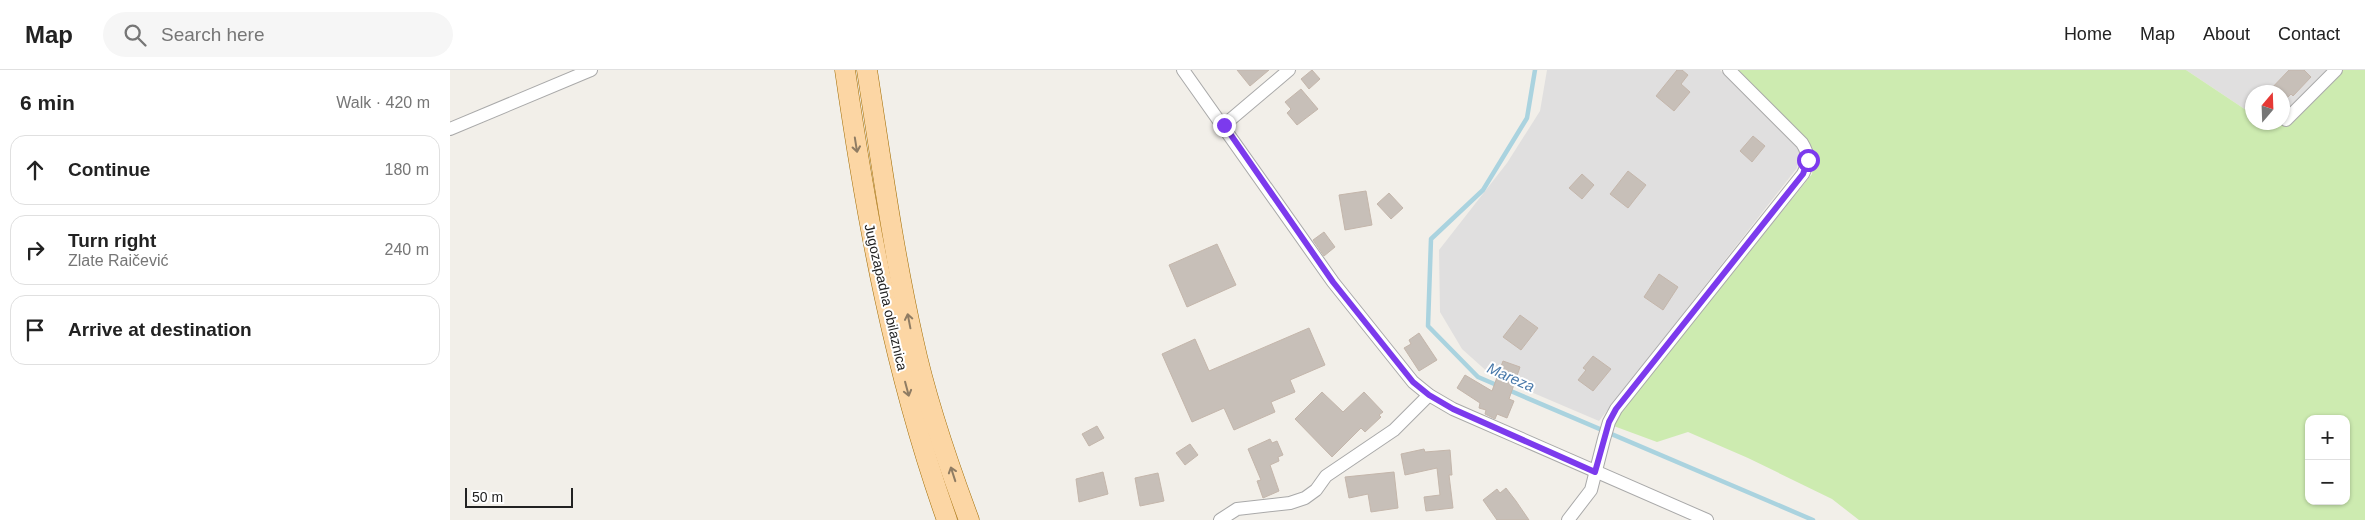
<!DOCTYPE html>
<html lang="en">
<head>
<meta charset="utf-8">
<style>
	:root { --surface:#fff; --page:#f6f6f6; --text:#222; --muted:#767676; --line:#e0e0e0 }
	body { margin:0; font-family:Helvetica,sans-serif; background:var(--page); color:var(--text) }
	.controls { position:absolute; right:15px; bottom:15px; display:grid; overflow:hidden; border-radius:10px; box-shadow:0 1px 4px #0004 }
	.controls button { width:45px; height:45px; display:grid; place-items:center; padding:0; border:0; border-bottom:1px solid var(--line); background:var(--surface); color:var(--text); font:25px sans-serif }
	.compass { position:absolute; left:1795px; top:15px; width:45px; height:45px; border-radius:50%; background:var(--surface); box-shadow:0 1px 4px #0004; rotate:19deg }
	.scale { position:absolute; left:15px; bottom:12px; width:108px; box-sizing:border-box; padding-left:5px; border:2px solid #222; border-top:0; font-size:14px; line-height:18px; white-space:nowrap; color:#222; -webkit-text-stroke:4px #fff; paint-order:stroke }
	.stop { position:absolute; width:15px; height:15px; margin:-11px; border:4px solid #7c3aed; border-radius:50%; background:#fff }
	.stop.end { background:#7c3aed; border-color:#fff; box-shadow:0 1px 5px #0008 }
	.list { margin:0; padding:0; list-style:none }
	h2 { display:flex; justify-content:space-between; align-items:center; height:65px; margin:0; padding:0 20px; font-size:21px }
	h2 small { font-size:16px; font-weight:400; color:var(--muted) }
	.list li { display:grid; grid-template-columns:32px 1fr auto; gap:15px; align-items:center; box-sizing:border-box; height:70px; margin:0 10px 10px; padding:0 10px; border:1px solid var(--line); border-radius:15px }
	.list b { display:block; font-size:19px; white-space:nowrap }
	.list p { margin:0; font-size:16px; white-space:nowrap; color:var(--muted) }
	.list em { font-size:16px; font-style:normal; color:var(--muted) }
	.icon { flex:none; width:28px; height:28px; fill:none; stroke:currentColor; stroke-width:2; stroke-linecap:round; stroke-linejoin:round }
	.map { position:relative; flex:none; width:1915px; height:450px; overflow:hidden }
	header { display:flex; align-items:center; gap:30px; box-sizing:border-box; height:70px; padding:0 25px; background:var(--surface); border-bottom:1px solid var(--line) }
	header strong { font-size:24px }
	nav { display:flex; gap:28px; margin-inline-start:auto; font-size:18px }
	.search { width:350px; height:45px; background:var(--page); display:flex; align-items:center; gap:12px; box-sizing:border-box; padding:0 18px; border-radius:28px; color:var(--muted); font-size:19px }
	main { display:flex }
	aside { flex:1; background:var(--surface) }
	.map>svg:first-child { display:block }
	.residential { fill:#e0dfdf }
	.grass { fill:#cdebb0; fill-rule:evenodd }
	.lines { fill:none; stroke-linecap:round; stroke-linejoin:round }
	.stream { stroke:#aad3df; stroke-width:4.5 }
	.building { fill:#c7bfb8; stroke:#c4b6ab }
	.street-casing { stroke:#a9a9a9; stroke-width:14 }
	.primary-casing { stroke:#a06b00; stroke-width:21 }
	.street { stroke:#fff; stroke-width:12 }
	.primary { stroke:#fcd6a4; stroke-width:20 }
	.oneway { stroke:#8f7c63 }
	.route { stroke:#7c3aed; stroke-width:6 }
	.labels { text-anchor:middle; dominant-baseline:central; stroke-width:4; stroke-linejoin:round; paint-order:stroke }
	.street-label { font-size:14px; fill:#222; stroke:#fff }
	.water-label { font-size:15px; font-style:italic; fill:#4a7aab; stroke:#fff }
</style>
</head>
<body>
<header>
<strong>Map</strong>
<div class="search"><svg class="icon" aria-label="search" viewBox="0 0 24 24"><circle cx="10" cy="10" r="6"/><path d="M15 15l6 6"/></svg>Search here</div>
<nav><a>Home</a><a>Map</a><a>About</a><a>Contact</a></nav>
</header>
<main>
<aside>
<h2>6 min<small>Walk · 420 m</small></h2>
<ul class="list">
<li><svg class="icon" aria-label="ahead" viewBox="0 0 24 24"><path d="M12 20V5M6 11l6-6 6 6"/></svg><div><b>Continue</b></div><em>180 m</em></li>
<li><svg class="icon" aria-label="right" viewBox="0 0 24 24"><path d="M7 20v-9h11M14 6l5 5-5 5"/></svg><div><b>Turn right</b><p>Zlate Raičević</p></div><em>240 m</em></li>
<li><svg class="icon" aria-label="arrive" viewBox="0 0 24 24"><path d="M6 21V4h12l-3 4 3 4H6"/></svg><div><b>Arrive at destination</b></div></li>
</ul>
</aside>
<div class="map">
<svg width="1915" height="450" viewBox="0 0 1915 450">
	<rect width="100%" height="100%" fill="#f2efe9"/>
	<g class="residential">
		<path d="M1097 0H1270L1351 80 1347 98 1149 351 1041 305 1012 279 990 242 989 180 1057 93 1090 41Z"/>
		<path d="M1736 0H1882L1833 51 1832 22H1802V44Z"/>
	</g>
	<path class="grass" d="M1286 0H1736L1802 44V52L1815 53 1825 59 1882 0H1915V450H1409L1382 429 1298 388 1238 362 1207 372 1161 355 1362 104 1364 85 1351 68ZM1859 349H1896V431H1859Z"/>
	<g class="lines">
		<g class="stream">
			<path d="M1049 316 1028 307 978 256 981 169 1033 120 1077 48 1085 0"/>
			<path d="M1056 319 1363 450"/>
		</g>
	</g>
	<g class="building">
		<path d="M787 0H819L800 16Z"/>
		<path d="M862 0 870 9 859 19 851 9Z"/>
		<path d="M1227 0H1232L1238 5 1231 14 1240 22 1224 41 1206 26Z"/>
		<path d="M1839 0H1854L1861 7 1843 26 1841 24 1832 33V22H1818Z"/>
		<path d="M851 19 868 39 847 55 837 43 841 39 835 32Z"/>
		<path d="M1303 66 1315 76 1302 92 1290 81Z"/>
		<path d="M1178 101 1196 115 1178 138 1160 124Z"/>
		<path d="M1132 104 1144 115 1132 129 1119 118Z"/>
		<path d="M916 121 922 155 895 160 889 125Z"/>
		<path d="M939 123 953 138 941 149 927 134Z"/>
		<path d="M874 162 885 177 874 186 863 170Z"/>
		<path d="M767 174 786 215 737 237 719 195Z"/>
		<path d="M1209 204 1228 217 1213 240 1194 227Z"/>
		<path d="M1070 245 1088 258 1071 280 1053 267Z"/>
		<path d="M859 258 875 295 840 310 845 322 821 332 825 342 784 360 774 338 742 352 712 284 745 269 759 301Z"/>
		<path d="M969 263 987 290 969 301 954 278 961 274 959 270Z"/>
		<path d="M1143 286 1161 299 1143 321 1128 310 1136 300 1133 298Z"/>
		<path d="M1053 291 1070 297 1059 329 1064 331 1057 348 1047 344 1045 349 1035 344 1036 340 1029 338 1030 333 1007 318 1015 305 1042 321Z"/>
		<path d="M872 322 893 342 914 322 933 342 929 345 931 347 915 362 911 358 882 387 845 349Z"/>
		<path d="M647 356 654 368 639 376 632 364Z"/>
		<path d="M820 369 822 373 827 371 833 385 828 387 829 391 820 395 829 421 813 428 807 411 811 410 798 379Z"/>
		<path d="M740 374 748 385 735 395 726 383Z"/>
		<path d="M974 379 975 382 1000 380 1002 405H999L1003 438 976 441 974 427 990 425 987 398 955 405 951 384Z"/>
		<path d="M653 402 658 424 629 432 626 409Z"/>
		<path d="M944 402 948 438 921 442 918 424 899 428 895 407Z"/>
		<path d="M708 403 714 431 690 436 685 408Z"/>
		<path d="M1056 418 1066 431 1079 450H1047L1033 430 1047 419 1050 423Z"/>
	</g>
	<g class="lines">
		<g class="street-casing">
			<g id="street">
				<path d="M733 0 883 212 963 312 979 325 1003 339 1257 450"/>
				<path d="M1836 50 1886 0"/>
				<path d="M774 55 839 0"/>
				<path d="M0 59 141 0"/>
				<path d="M770 450 787 439 840 433 855 428 866 420 876 406 944 360 979 325"/>
				<path d="M1118 450 1141 420 1154 369 1159 352 1166 339 1353 104C1359 92 1359 84 1352 73L1279 0"/>
			</g>
		</g>
		<g class="primary-casing">
			<g id="primary">
				<path d="M395 0C417 153 445 304 497 450"/>
				<path d="M417 0C431 90 443 180 463 269 476 330 497 391 519 450"/>
			</g>
		</g>
		<use href="#street" class="street"/>
		<use href="#primary" class="primary"/>
	</g>
	<defs><path id="oneway-shaft" d="M-6 0H5M1.5-3L5.5 0L1.5 3" fill="none" stroke-width="1.6" stroke-linecap="round" stroke-linejoin="round" transform="scale(1.25)"/></defs>
	<g class="oneway">
		<use href="#oneway-shaft" transform="translate(406 75) rotate(81)"/>
		<use href="#oneway-shaft" transform="translate(459 251) rotate(-101)"/>
		<use href="#oneway-shaft" transform="translate(457 319) rotate(75)"/>
		<use href="#oneway-shaft" transform="translate(503 404) rotate(-108)"/>
	</g>
	<g class="lines">
		<path class="route" d="M774 55 883 212 963 312 979 325 1003 339 1145 402 1159 352 1166 339 1353 104 1358 90"/>
	</g>
	<g class="labels">
		<g class="street-label">
			<text transform="translate(436 227) rotate(77)">Jugozapadna obilaznica</text>
		</g>
		<g class="water-label">
			<text transform="translate(1061 307) rotate(24)">Mareza</text>
		</g>
	</g>
</svg>
<div class="controls">
<button>+</button>
<button>−</button>
</div>
<svg class="compass" viewBox="-18 -18 36 36"><path d="M0-13l5 13h-10z" fill="#e53935"/><path d="M0 13l5-13h-10z" fill="#767676"/></svg>
<div class="scale">50 m</div>
<div class="stop" style="left:1358px;top:90px"></div>
<div class="stop end" style="left:774px;top:55px"></div>
</div>
</main>
</body>
</html>
